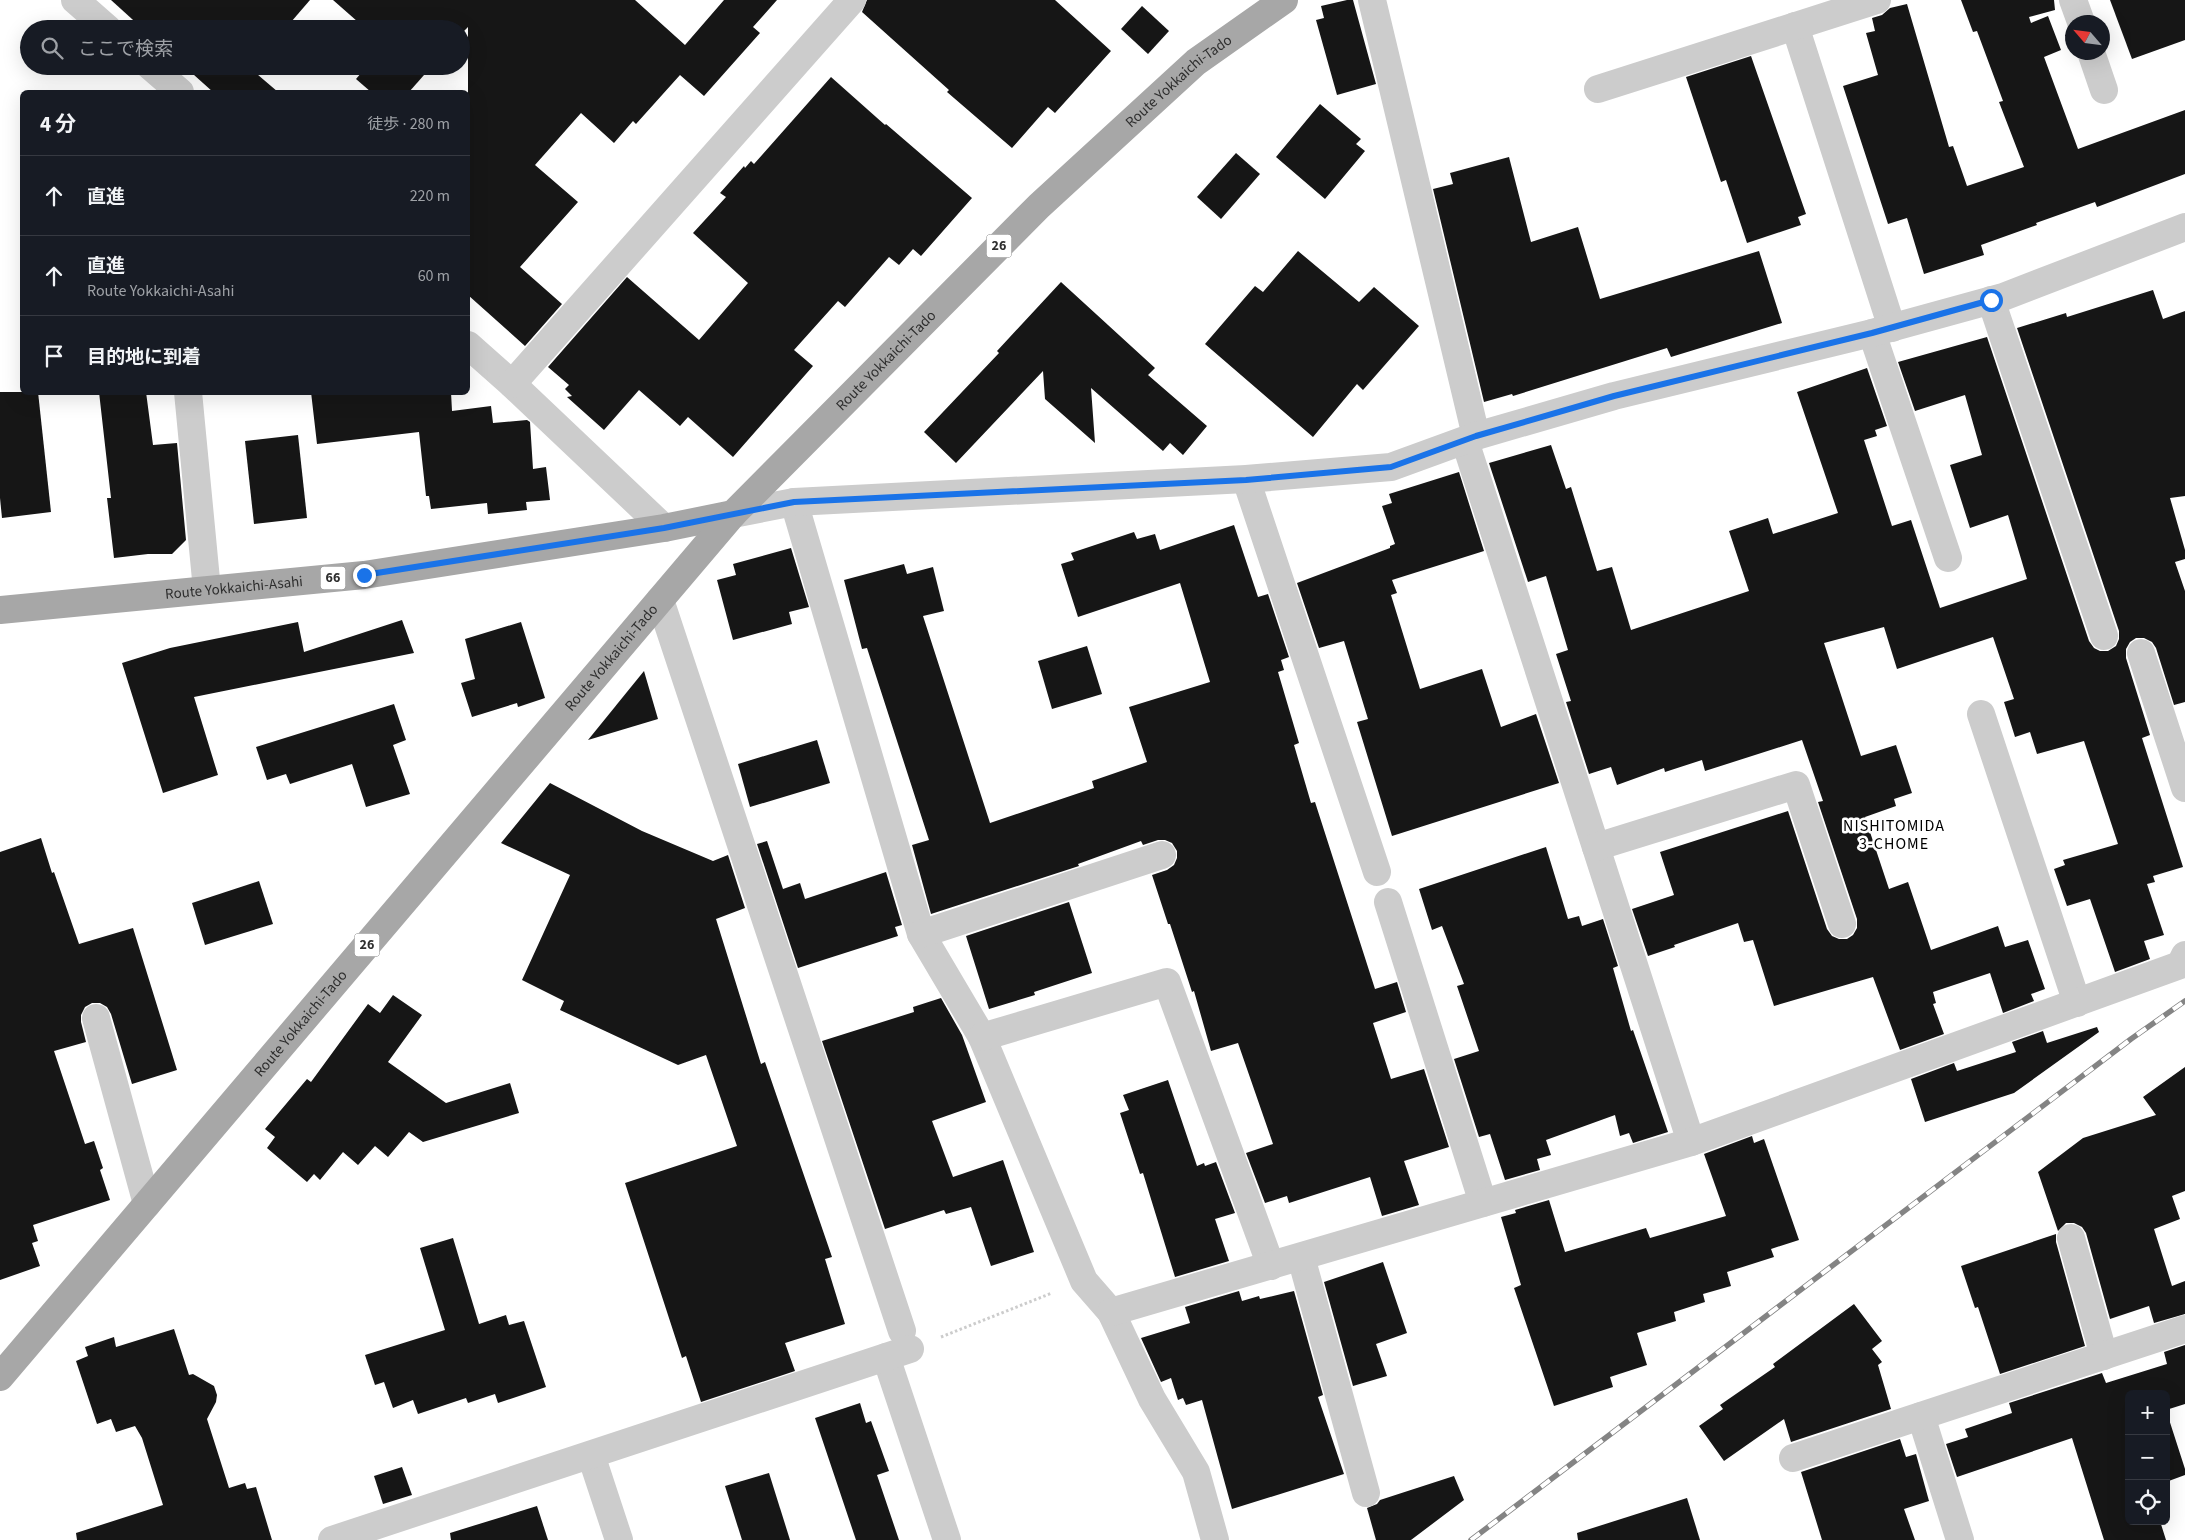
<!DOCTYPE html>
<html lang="ja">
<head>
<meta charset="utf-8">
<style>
	:root { --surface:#171b24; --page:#242831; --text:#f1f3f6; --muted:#9ea1a6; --line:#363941 }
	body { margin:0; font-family:"Source Sans 3","Noto Sans JP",sans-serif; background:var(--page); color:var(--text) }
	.controls { position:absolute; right:15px; bottom:15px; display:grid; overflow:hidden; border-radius:8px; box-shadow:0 5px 20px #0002 }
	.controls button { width:45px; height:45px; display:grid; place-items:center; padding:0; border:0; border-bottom:1px solid var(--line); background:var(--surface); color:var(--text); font:25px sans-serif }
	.compass { position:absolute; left:2065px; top:15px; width:45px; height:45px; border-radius:50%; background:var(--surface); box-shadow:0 5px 20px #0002; rotate:298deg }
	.stop { position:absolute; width:15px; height:15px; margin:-11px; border:4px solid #1a73e8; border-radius:50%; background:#fff }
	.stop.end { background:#1a73e8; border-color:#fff; box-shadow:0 1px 5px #0008 }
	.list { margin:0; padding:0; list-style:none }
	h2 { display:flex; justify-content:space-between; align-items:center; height:65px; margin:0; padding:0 20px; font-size:21px }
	h2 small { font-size:16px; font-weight:400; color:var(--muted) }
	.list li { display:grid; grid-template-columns:32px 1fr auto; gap:15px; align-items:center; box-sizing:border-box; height:80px; padding:0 20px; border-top:1px solid var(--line) }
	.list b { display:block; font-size:19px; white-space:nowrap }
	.list p { margin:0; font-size:16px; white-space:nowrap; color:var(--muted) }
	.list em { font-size:16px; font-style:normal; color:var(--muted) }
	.icon { flex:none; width:28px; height:28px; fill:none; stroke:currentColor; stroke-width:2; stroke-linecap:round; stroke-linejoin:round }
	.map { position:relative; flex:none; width:2185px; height:1540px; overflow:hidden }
	.search { position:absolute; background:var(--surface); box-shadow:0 5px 20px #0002; left:20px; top:20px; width:450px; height:55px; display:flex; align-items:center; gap:12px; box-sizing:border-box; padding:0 18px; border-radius:28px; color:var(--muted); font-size:19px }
	.panel { position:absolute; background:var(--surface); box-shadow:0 5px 20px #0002; left:20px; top:90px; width:450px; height:305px; border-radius:8px }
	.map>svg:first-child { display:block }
	.building { fill:#161616 }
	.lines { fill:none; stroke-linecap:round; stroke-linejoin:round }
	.path { stroke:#ccc; stroke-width:3; stroke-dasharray:2.5 2.5; stroke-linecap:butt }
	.minor { stroke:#ccc; stroke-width:28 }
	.major { stroke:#a7a7a7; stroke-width:28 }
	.rail-casing { stroke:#848484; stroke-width:5.5 }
	.rail { stroke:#fff; stroke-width:4; stroke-dasharray:11; stroke-linecap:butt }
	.route { stroke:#1a73e8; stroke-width:6 }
	.labels { text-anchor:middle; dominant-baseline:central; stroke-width:5; stroke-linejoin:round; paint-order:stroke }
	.shield { fill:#fff; stroke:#6d6d6d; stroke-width:1 }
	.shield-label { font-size:14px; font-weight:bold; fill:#2f2f2f }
	.street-label { font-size:15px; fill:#2f2f2f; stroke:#fff }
	.neighbourhood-label { font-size:16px; letter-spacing:1px; fill:#000; stroke:#fff }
</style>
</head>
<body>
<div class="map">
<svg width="2185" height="1540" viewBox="0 0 2185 1540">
	<rect width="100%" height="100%" fill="#fff"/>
	<g class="building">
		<path d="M111 0H310L285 29H143Z"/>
		<path d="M333 0H635L685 45 724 0H777L753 27 760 33 704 96 680 75 636 124 633 121 614 143 581 113 535 165 578 202 520 267 562 304 525 346 468 295V27L461 34V29H366Z"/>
		<path d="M867 0H1055L1111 51 1055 113 1048 107 1012 148 947 92 949 90 862 12Z"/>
		<path d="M1347 0H1353L1376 84 1337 95 1316 20 1324 18 1321 6Z"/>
		<path d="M1961 0H2054L2055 10 2029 17 2031 23 2048 16 2061 50 2044 57 2078 149 2185 110V174L2097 207 2095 202 2036 223 2037 225 1981 245 1984 255 1924 274 1907 218 1888 224 1843 86 1878 75 1866 33 1875 31 1872 18 1882 15 1890 8 1907 4 1949 147 1953 146 1967 186 2024 167 1999 102 2003 101 1977 31 1973 32Z"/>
		<path d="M2110 0H2185V40L2132 59Z"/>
		<path d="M1142 6 1169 31 1148 54 1121 29Z"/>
		<path d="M1751 56 1806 214 1798 217 1801 225 1747 243 1726 180 1721 182 1686 77Z"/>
		<path d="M184 66H252L250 68 278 92H213Z"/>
		<path d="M367 66H432L409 92H371L356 79Z"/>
		<path d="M831 77 885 125 886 124 972 198 921 256 913 249 899 265 889 257 845 307 838 301 794 350 813 366 733 457 688 417 680 426 639 390 604 430 567 397 572 396 565 389 569 385 548 367 627 277 699 340 748 283 693 233 726 197 720 193 744 166 745 168 751 161 754 164Z"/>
		<path d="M1320 104 1361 139 1356 144 1365 151 1325 199 1276 157Z"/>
		<path d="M1236 153 1260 174 1221 219 1197 197Z"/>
		<path d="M1509 157 1531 242 1578 227 1600 299 1759 251 1782 323 1671 357 1667 348 1513 396 1512 394 1484 402 1433 189 1453 184 1450 173Z"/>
		<path d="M1298 251 1359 302 1374 287 1419 326 1363 390 1357 384 1313 437 1205 344 1255 286 1263 292Z"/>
		<path d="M1061 282 1155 368 1148 375 1207 426 1183 455 1170 443 1163 451 1091 388 1095 443 1045 399 1043 371 956 463 924 432 999 353 997 351Z"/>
		<path d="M2153 290 2163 319 2185 311V496L2170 498 2185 550V559L2175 562 2185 591V702L2174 705 2156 648 2152 642 2144 638H2136L2130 642 2126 649V658L2150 735 2142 738 2183 867 2153 876 2155 882 2147 884 2164 935 2144 941 2150 959 2115 972 2090 899 2067 906 2054 869 2065 865 2063 860 2118 844 2084 741 2037 754 2030 732 2015 737 2004 702 2014 699 1993 637 1897 669 1884 627 1824 643 1861 756 1896 745 1912 793 1894 799 1896 806 1865 817 1889 889 1908 882 1931 950 1998 926 2005 947 2028 940 2045 989 2031 994 2034 1001 2003 1013 1990 973 1933 992 1936 1003 1933 1004 1944 1034 1900 1050 1873 977 1774 1006 1753 940 1744 942 1738 923 1674 945 1675 947 1648 956 1632 909 1674 895 1660 852 1788 811 1827 929 1832 936 1839 939H1847L1853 935 1857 928V919L1818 802 1823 801 1802 740 1705 771 1702 760 1665 772 1664 768 1617 785 1611 767 1589 774 1566 702 1571 701 1556 654 1568 650 1546 576 1528 582 1489 463 1551 445 1566 489 1571 487 1597 571 1612 567 1631 630 1749 591 1729 531 1768 518 1773 534 1838 513 1797 392 1867 368 1887 426 1875 430 1877 436 1864 440 1892 526 1911 520 1940 608 2027 579 2008 515 1970 528 1950 465 1982 455 1965 395 1915 411 1898 362 1987 337 2089 641 2094 648 2100 651H2108L2116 646 2119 639V631L2017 328 2066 313 2067 317Z"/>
		<path d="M0 392H38L51 512 2 518 0 498Z"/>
		<path d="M99 392H146L153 445 177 443 186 540 172 554H148L114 558 107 498H111Z"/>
		<path d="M311 392H451L452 411 491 406 493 423 527 420 530 422 533 469 546 467 550 500 526 502 527 510 488 514 487 503 431 509 429 496H426L419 432 317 444Z"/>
		<path d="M298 435 307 518 254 524 245 441Z"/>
		<path d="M1459 472 1484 551 1392 580 1397 593 1391 595 1420 689 1482 669 1501 727 1536 714 1559 783 1392 836 1357 722 1368 719 1344 641 1319 648 1297 583 1390 548V546L1395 544 1382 506 1392 503 1389 494Z"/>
		<path d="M1234 525 1258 597 1268 594 1289 657 1281 660 1284 670 1278 672 1299 743 1294 745 1311 803 1315 802 1375 989 1397 982 1406 1012 1373 1023 1391 1079 1424 1069 1449 1147 1404 1161 1419 1205 1382 1216 1370 1177 1289 1203 1287 1196 1265 1203 1246 1153 1273 1144 1238 1043 1211 1051 1194 991 1192 992 1170 924H1168L1152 875 1167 870 1174 865 1177 858V851L1172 843 1165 840H1158L1143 845 1141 841 1078 864 1079 866 931 914 912 845 929 840 867 648 862 649 844 580 904 564 907 574 933 567 944 611 923 616 990 823 1094 788 1092 781 1147 762 1129 707 1210 682 1180 583 1078 617 1061 564 1074 560 1071 553 1134 532 1137 539 1155 534 1160 550Z"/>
		<path d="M791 548 809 607 789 612 792 624 733 640 717 580 736 575 733 564Z"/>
		<path d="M402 620 414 653 194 697 218 775 163 793 122 663 170 648 298 622 304 652Z"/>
		<path d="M521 622 545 698 518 707 517 703 472 717 461 683 475 679 465 639Z"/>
		<path d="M1087 646 1102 694 1052 709 1038 661Z"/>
		<path d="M644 671 658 719 588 740Z"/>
		<path d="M394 704 406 740 393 745 410 794 366 807 352 764 290 784 286 774 267 780 256 747Z"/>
		<path d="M817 740 830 783 750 807 738 764Z"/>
		<path d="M550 783 642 831 713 861 728 855 745 908 716 919 761 1064 765 1062 832 1257 825 1259 845 1324 785 1343 795 1371 701 1402 686 1356 682 1358 625 1183 737 1146 706 1055 678 1065 560 1010 564 1001 522 980 570 875 501 843Z"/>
		<path d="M41 838 52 873 54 872 79 944 133 928 177 1070 132 1084 111 1014 107 1007 100 1003H92L85 1007 81 1015V1022L86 1042 54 1051 85 1144 94 1141 103 1168 100 1170 110 1200 33 1225 38 1241 32 1243 40 1266 0 1280V852Z"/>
		<path d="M767 841 783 889 800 883 805 899 886 872 902 925 895 927 898 936 798 968 757 844Z"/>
		<path d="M1546 847 1568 919 1579 916 1582 926 1603 919 1618 966 1613 968 1631 1031 1633 1030 1668 1132 1633 1143 1629 1133 1620 1136 1615 1115 1546 1140 1551 1155 1537 1159 1540 1170 1505 1180 1490 1134 1479 1137 1454 1059 1479 1051 1457 986 1464 984 1442 926 1432 930 1419 889Z"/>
		<path d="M259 881 273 924 205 945 192 903Z"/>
		<path d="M1069 902 1092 973 1034 992 1035 995 989 1009 966 936Z"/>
		<path d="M393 995 422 1015 388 1062 446 1103 510 1083 519 1113 423 1142 409 1132 388 1157 375 1146 358 1165 343 1152 320 1180 314 1174 307 1182 267 1148 275 1137 265 1129 307 1079 311 1082 368 1004 380 1013Z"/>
		<path d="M941 998 962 1035 986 1102 932 1121 953 1177 1003 1160 1034 1252 991 1266 971 1207 946 1214 944 1210 885 1229 822 1041 914 1012 913 1007Z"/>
		<path d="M2097 1027 2099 1032 2014 1093 1925 1122 1911 1079 1954 1063 1957 1071 2016 1052 2012 1042 2043 1031 2047 1043Z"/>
		<path d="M2185 1067V1191L2172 1196 2180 1219 2154 1229 2172 1286 2185 1281V1314L2154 1323 2149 1306 2110 1319 2086 1233 2082 1227 2074 1223H2066L2058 1231 2038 1172 2083 1138 2156 1115 2143 1097Z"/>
		<path d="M1168 1080 1197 1166 1204 1163 1205 1166 1216 1162 1235 1213 1215 1219 1229 1261 1175 1277 1143 1173 1140 1174 1120 1113 1129 1110 1123 1095Z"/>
		<path d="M1752 1136 1754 1143 1764 1139 1799 1240 1771 1249 1774 1257 1727 1272 1731 1286 1703 1294 1705 1302 1674 1312 1676 1321 1637 1333 1647 1365 1610 1377 1613 1387 1554 1406 1514 1288 1521 1285 1501 1217 1516 1213 1515 1210 1549 1200 1565 1252 1646 1228 1650 1238 1726 1216 1704 1154Z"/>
		<path d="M2056 1234V1242L2085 1346 2000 1374 1978 1307 1975 1308 1961 1266Z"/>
		<path d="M453 1238 479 1324 506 1315 509 1325 524 1321 546 1387 498 1403 495 1394 468 1403 466 1398 418 1414 413 1400 393 1408 384 1382 375 1385 365 1355 445 1330 420 1248Z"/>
		<path d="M1383 1262 1407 1333 1376 1344 1387 1376 1353 1386 1324 1282Z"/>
		<path d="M1239 1291 1242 1301 1259 1296 1260 1299 1294 1291 1323 1395 1318 1397 1344 1474 1232 1509 1202 1400 1186 1405 1183 1398 1178 1400 1171 1378 1161 1382 1141 1338 1190 1323 1185 1307Z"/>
		<path d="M1854 1304 1882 1341 1872 1349 1882 1362 1878 1365 1891 1409 1791 1442 1784 1419 1724 1461 1699 1426 1723 1409 1720 1405 1775 1367 1773 1364Z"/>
		<path d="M174 1329 189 1375 193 1374 214 1386 217 1395 216 1402 207 1419 229 1488 245 1483 247 1489 256 1487 272 1540H77L76 1533 163 1505 142 1438 135 1426 116 1432 111 1419 97 1424 76 1361 88 1356 85 1347 114 1337 116 1347Z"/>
		<path d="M2185 1345V1404L2166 1410 2185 1469V1475L2166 1482V1394H2129V1521H2160L2166 1540H2104L2072 1438 1957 1477 1946 1444 1968 1437 1965 1429 2012 1413 2009 1403 2102 1373 2106 1383 2167 1364 2164 1352Z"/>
		<path d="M860 1403 866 1423 871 1421 889 1471 877 1475 899 1540H856L815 1418Z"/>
		<path d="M1900 1439 1906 1457 1916 1454 1929 1501 1904 1509 1915 1540H1822L1801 1472Z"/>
		<path d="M402 1467 412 1495 383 1504 374 1476Z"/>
		<path d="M769 1473 790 1540H742L725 1486Z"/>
		<path d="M1454 1476 1464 1500 1411 1540H1376L1367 1508 1377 1504 1380 1500Z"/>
		<path d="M1687 1498 1700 1540H1578L1577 1533Z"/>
		<path d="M537 1506 548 1540H451L450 1533Z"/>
	</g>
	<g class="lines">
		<path class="path" d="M941 1337 1052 1293"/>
		<g class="minor">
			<path d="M75 0 108 29"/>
			<path d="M1372 0 1476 436"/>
			<path d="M2073 0 2081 22"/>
			<path d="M1795 26 1892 328"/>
			<path d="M2091 52 2104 90"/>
			<path d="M150 66 180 92"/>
			<path d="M1598 89 1877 0"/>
			<path d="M1991 300 2104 636"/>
			<path d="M1872 333 1948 558"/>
			<path d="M468 345 512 384 664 528"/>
			<path d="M512 384 852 0"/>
			<path d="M188 392 207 590"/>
			<path d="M1465 441 1691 1142"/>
			<path d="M1246 479 1377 872"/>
			<path d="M794 502 921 934 982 1037 1084 1281 1111 1312 1152 1399 1196 1472 1215 1540"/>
			<path d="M733 514 794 502 1246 479 1391 467 1476 436 1614 396 1872 333 2003 297 2185 227"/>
			<path d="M660 600 902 1331"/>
			<path d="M2141 653 2185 788"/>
			<path d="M1981 714 2077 1003"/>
			<path d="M1596 847 1796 785 1842 924"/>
			<path d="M1388 902 1483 1203"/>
			<path d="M921 934 1162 855"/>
			<path d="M96 1018 147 1204"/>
			<path d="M982 1037 1167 982 1271 1266"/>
			<path d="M2071 1238 2104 1356"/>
			<path d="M1301 1257 1366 1493"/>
			<path d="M1111 1312 1691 1142 2180 965 2185 955"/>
			<path d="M886 1357 947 1540"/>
			<path d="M1921 1416 1960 1540"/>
			<path d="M591 1455 619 1540"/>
			<path d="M1793 1458 2185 1329"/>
			<path d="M332 1540 910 1349"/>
		</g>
		<g class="major">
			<path id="s1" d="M0 610 364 575 664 528 733 514"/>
			<path id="s2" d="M0 1377 733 514 1039 206 1196 62 1284 0"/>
		</g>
		<g class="rail-casing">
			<path id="rail" d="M1471 1540 2131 1039 2185 1001"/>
		</g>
		<use href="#rail" class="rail"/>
	</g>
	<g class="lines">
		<path class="route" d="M364 575 664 528 794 502 1246 480 1391 467 1476 436 1614 396 1872 333 1991 300"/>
	</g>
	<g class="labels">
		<g class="shield">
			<rect x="986.5" y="234.5" width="25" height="23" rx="4"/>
			<rect x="320.5" y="566.5" width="25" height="23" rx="4"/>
			<rect x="354.5" y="933.5" width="25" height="23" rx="4"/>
		</g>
		<g class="shield-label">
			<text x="999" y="246">26</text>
			<text x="333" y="578">66</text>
			<text x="367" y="945">26</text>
		</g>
		<g class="street-label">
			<text stroke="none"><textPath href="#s2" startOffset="1754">Route Yokkaichi-Tado</textPath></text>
			<text stroke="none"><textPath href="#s2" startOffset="1349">Route Yokkaichi-Tado</textPath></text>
			<text stroke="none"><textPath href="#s1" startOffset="235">Route Yokkaichi-Asahi</textPath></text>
			<text stroke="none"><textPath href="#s2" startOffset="944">Route Yokkaichi-Tado</textPath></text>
			<text stroke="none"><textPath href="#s2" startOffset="464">Route Yokkaichi-Tado</textPath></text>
		</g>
		<g class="neighbourhood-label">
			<text x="1894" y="826">NISHITOMIDA<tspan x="1894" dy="18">3-CHOME</tspan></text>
		</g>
	</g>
</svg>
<div class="controls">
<button>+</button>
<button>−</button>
<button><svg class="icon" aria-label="locate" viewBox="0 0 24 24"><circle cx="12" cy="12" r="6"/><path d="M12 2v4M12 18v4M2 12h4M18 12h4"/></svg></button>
</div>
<svg class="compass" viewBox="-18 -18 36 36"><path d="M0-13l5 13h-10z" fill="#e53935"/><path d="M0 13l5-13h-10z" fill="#9ea1a6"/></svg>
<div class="stop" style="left:1991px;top:300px"></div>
<div class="stop end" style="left:364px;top:575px"></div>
<div class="search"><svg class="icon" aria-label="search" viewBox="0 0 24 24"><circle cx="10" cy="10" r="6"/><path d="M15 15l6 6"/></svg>ここで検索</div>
<section class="panel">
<h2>4 分<small>徒歩 · 280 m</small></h2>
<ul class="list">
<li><svg class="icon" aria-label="ahead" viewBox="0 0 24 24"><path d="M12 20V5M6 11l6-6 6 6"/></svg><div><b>直進</b></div><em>220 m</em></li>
<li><svg class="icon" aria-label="ahead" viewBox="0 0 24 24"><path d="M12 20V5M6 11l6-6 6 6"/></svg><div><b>直進</b><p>Route Yokkaichi-Asahi</p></div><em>60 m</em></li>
<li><svg class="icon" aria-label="arrive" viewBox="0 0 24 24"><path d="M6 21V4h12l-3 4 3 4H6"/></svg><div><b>目的地に到着</b></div></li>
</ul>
</section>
</div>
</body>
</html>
